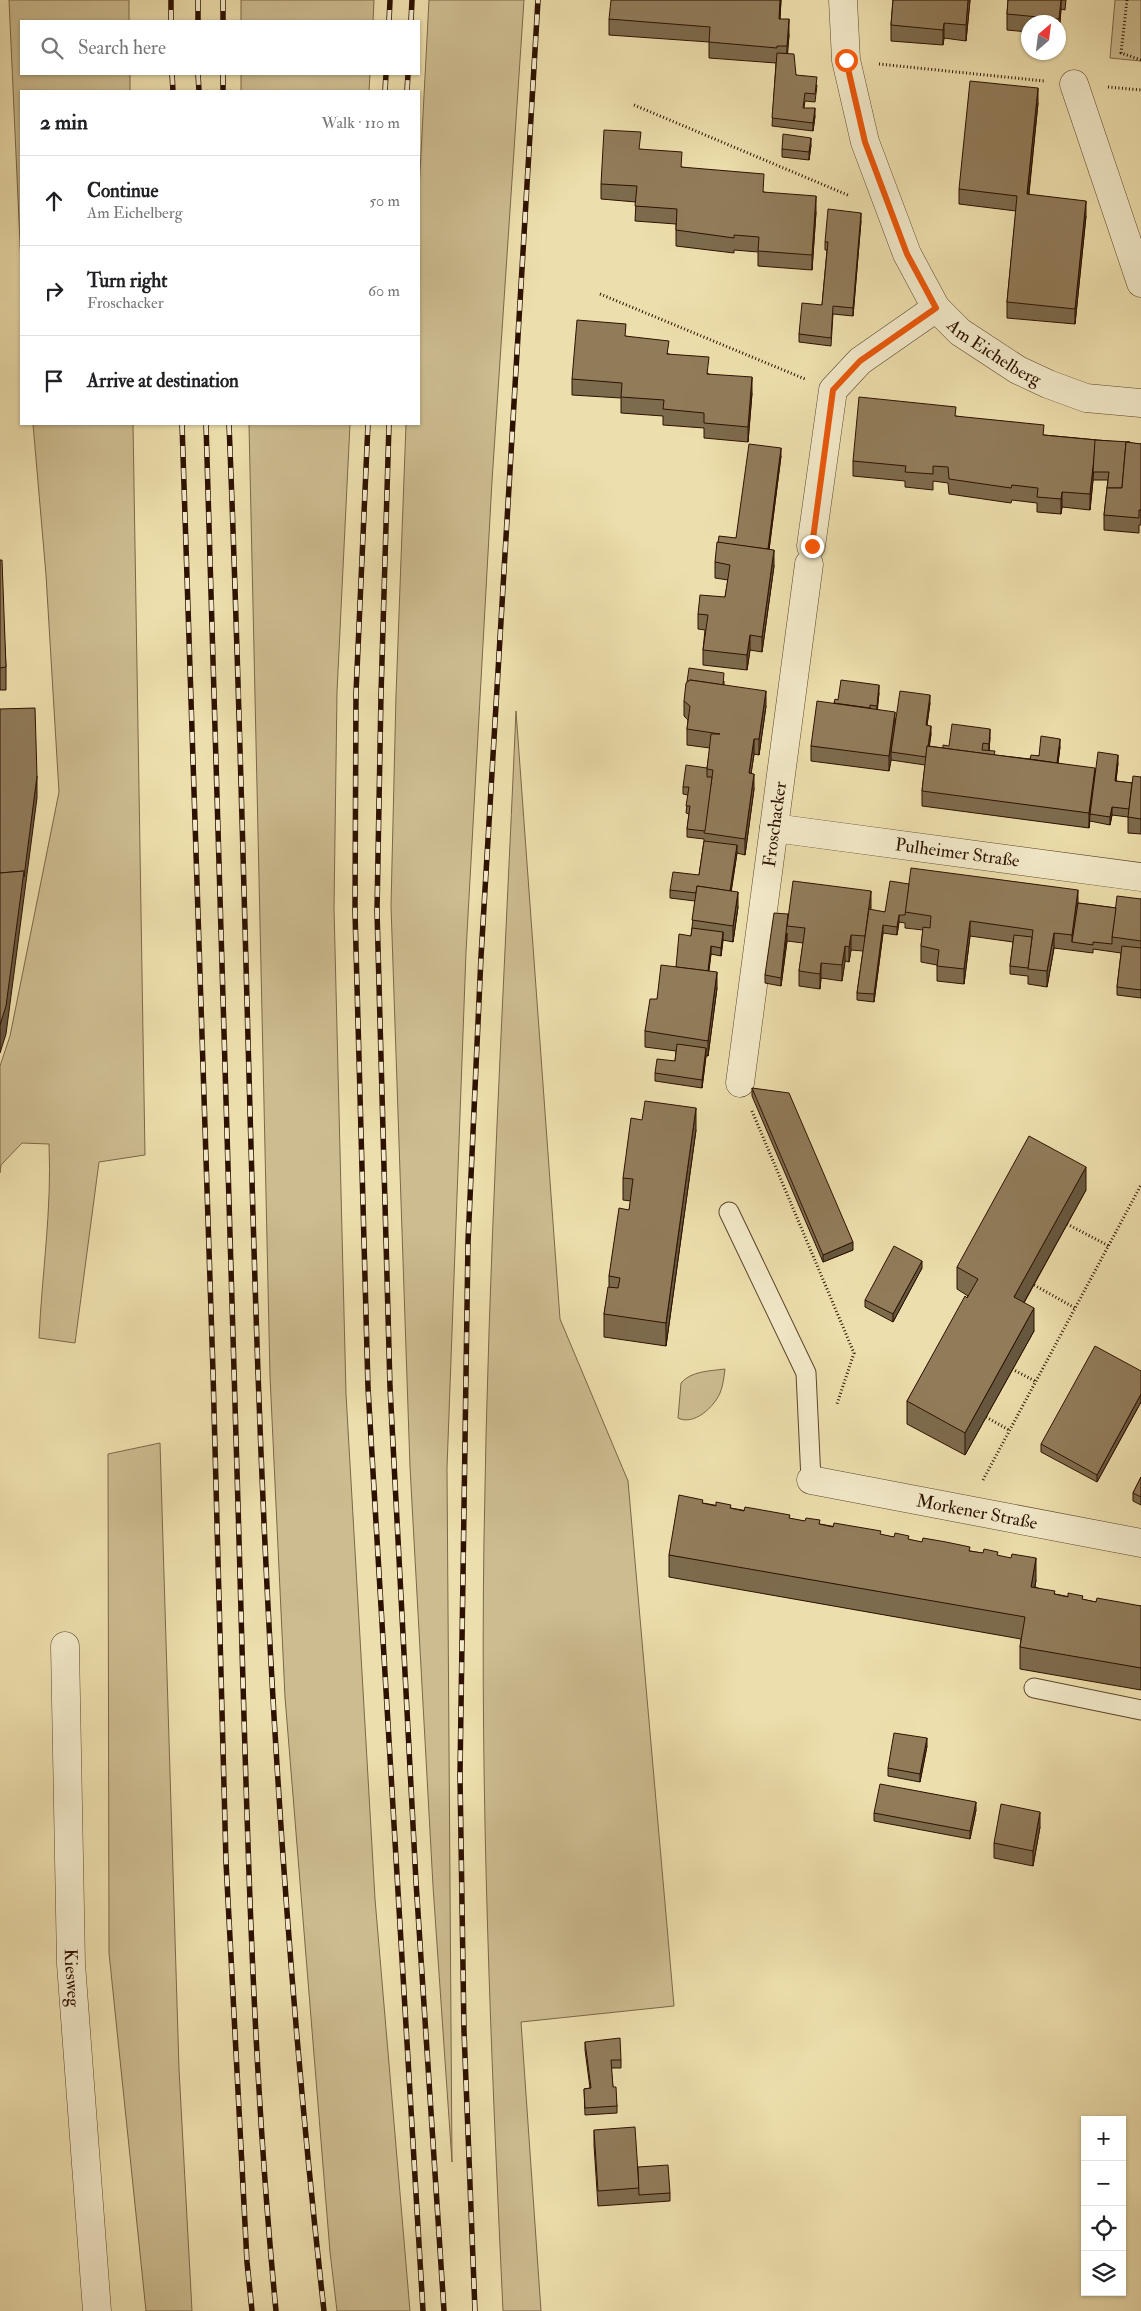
<!DOCTYPE html>
<html lang="en">
<head>
<meta charset="utf-8">
<style>
	:root { --surface:#fff; --page:#f6f6f6; --text:#202124; --muted:#757577; --line:#e0e0e0 }
	body { margin:0; font-family:"IM FELL Double Pica",serif; background:var(--page); color:var(--text) }
	.controls { position:absolute; right:15px; bottom:15px; display:grid; overflow:hidden; border-radius:0px; box-shadow:0 1px 4px #0004 }
	.controls button { width:45px; height:45px; display:grid; place-items:center; padding:0; border:0; border-bottom:1px solid var(--line); background:var(--surface); color:var(--text); font:25px sans-serif }
	.compass { position:absolute; left:1021px; top:15px; width:45px; height:45px; border-radius:50%; background:var(--surface); box-shadow:0 1px 4px #0004; rotate:28deg }
	.stop { position:absolute; width:15px; height:15px; margin:-11px; border:4px solid #ea580c; border-radius:50%; background:#fff }
	.stop.end { background:#ea580c; border-color:#fff; box-shadow:0 1px 5px #0008 }
	.list { margin:0; padding:0; list-style:none }
	h2 { display:flex; justify-content:space-between; align-items:center; height:65px; margin:0; padding:0 20px; font-size:21px }
	h2 small { font-size:16px; font-weight:400; color:var(--muted) }
	.list li { display:grid; grid-template-columns:32px 1fr auto; gap:15px; align-items:center; box-sizing:border-box; height:90px; padding:0 20px; border-top:1px solid var(--line) }
	.list b { display:block; font-size:19px; white-space:nowrap }
	.list p { margin:0; font-size:16px; white-space:nowrap; color:var(--muted) }
	.list em { font-size:16px; font-style:normal; color:var(--muted) }
	.icon { flex:none; width:28px; height:28px; fill:none; stroke:currentColor; stroke-width:2; stroke-linecap:round; stroke-linejoin:round }
	.map { position:relative; flex:none; width:1141px; height:2311px; overflow:hidden }
	.search { position:absolute; background:var(--surface); box-shadow:0 1px 4px #0004; left:20px; top:20px; width:400px; height:55px; display:flex; align-items:center; gap:12px; box-sizing:border-box; padding:0 18px; border-radius:0px; color:var(--muted); font-size:19px }
	.panel { position:absolute; background:var(--surface); box-shadow:0 1px 4px #0004; left:20px; top:90px; width:400px; height:335px; border-radius:0px }
	.map>svg:first-child { display:block }
	.green { fill:#ccbc90; stroke:#7c6648 }
	.lines { fill:none; stroke-linecap:round; stroke-linejoin:round }
	.service-casing { stroke:#5d442b; stroke-width:21 }
	.minor-casing { stroke:#5d442b; stroke-width:29 }
	.path { stroke:#2d1100; stroke-width:3; stroke-dasharray:1 2.5; stroke-linecap:butt }
	.service { stroke:#f3eaca; stroke-width:19 }
	.minor { stroke:#f3eaca; stroke-width:28 }
	.rail-casing { stroke:#2d1100; stroke-width:5.5 }
	.rail { stroke:#f3eaca; stroke-width:4; stroke-dasharray:11; stroke-linecap:butt }
	.wall { fill:#7d6b4d; stroke:#2d1100 }
	.shaded-wall { fill:#66573f; stroke:#2d1100 }
	.building { fill:#917c5a; stroke:#2d1100 }
	.route { stroke:#ea580c; stroke-width:6 }
	.labels { text-anchor:middle; dominant-baseline:central; stroke-width:4.5; stroke-linejoin:round; paint-order:stroke }
	.street-label { font-size:18px; fill:#2d1100; stroke:#f3eaca }
</style>
</head>
<body>
<div class="map">
<svg width="1141" height="2311" viewBox="0 0 1141 2311">
	<rect width="100%" height="100%" fill="#eddfad"/>
	<filter id="stains"><feTurbulence type="fractalNoise" baseFrequency=".004" numOctaves="4"/><feColorMatrix values="0 0 0 0 .2 0 0 0 0 .09 0 0 0 0 .02 0 0 0 .5 -.17"/></filter>
	<radialGradient id="worn" r=".72"><stop offset=".6" stop-color="#630" stop-opacity="0"/><stop offset="1" stop-color="#630" stop-opacity=".3"/></radialGradient>
	<g class="green">
		<path d="M9 0H129V21H21V74H130V91H21V264Z"/>
		<path d="M241 0H374L373 21H241Z"/>
		<path d="M429 0H524L492 481 466 952 447 1468 452 2162 433 1886 410 1467 391 906 396 695 406 424H419V191Z"/>
		<path d="M1115 0H1141V61L1110 58Z"/>
		<path d="M241 74H370L369 91H241Z"/>
		<path d="M33 424H133L145 1155 99 1162 75 1343 39 1338C42 1273 52 1209 49 1144L22 1143 1 1165 0 1173V1066L10 1036 59 792 46 575Z"/>
		<path d="M249 424H350L337 692 334 908 346 1394 375 1899 410 2311H337L330 2252 285 1697 270 1376Z"/>
		<path d="M516 711 560 1319 628 1481 674 2006 521 2022 541 2311H503C491 2054 480 1796 484 1539 488 1263 504 987 516 711Z"/>
		<path d="M725 1369C724 1377 723 1386 720 1393 714 1407 694 1426 678 1418L681 1383C691 1371 710 1371 725 1369Z"/>
		<path d="M160 1443 179 2069 192 2311H146L109 1953 108 1454Z"/>
	</g>
	<g class="lines">
		<g class="service-casing">
			<g id="service">
				<path d="M729 1212 806 1373 811 1480"/>
				<path d="M1034 1688 1141 1710"/>
			</g>
		</g>
		<g class="minor-casing">
			<g id="minor">
				<path id="s1" d="M843 0 846 60 865 142 907 254 936 308 960 332 1018 370 1048 384 1086 398 1141 403"/>
				<path d="M1074 84 1141 283"/>
				<path d="M811 546 833 390 860 361 936 308"/>
				<path id="s2" d="M774 828 1141 877"/>
				<path id="s3" d="M740 1083 809 564"/>
				<path id="s4" d="M811 1480 1141 1543"/>
				<path id="s5" d="M65 1646 71 1964 97 2311"/>
			</g>
		</g>
		<g class="path">
			<path d="M1127 0 1121 53 1141 60"/>
			<path d="M879 64 1044 81"/>
			<path d="M1108 87 1141 90"/>
			<path d="M634 105 850 196"/>
			<path d="M600 294 805 379"/>
			<path d="M752 1111 854 1353 837 1404"/>
			<path d="M1067 1224 1109 1246"/>
			<path d="M1034 1285 1075 1308"/>
			<path d="M1012 1369 1035 1381"/>
			<path d="M986 1417 1009 1430"/>
			<path d="M983 1480 1141 1185"/>
		</g>
		<use href="#service" class="service"/>
		<use href="#minor" class="minor"/>
		<g class="rail-casing">
			<g id="rail">
				<path d="M198 0V21"/>
				<path d="M223 0V21"/>
				<path d="M171 21V0"/>
				<path d="M389 21 390 0"/>
				<path d="M411 21 412 0"/>
				<path d="M172 74 173 91"/>
				<path d="M198 74 199 91"/>
				<path d="M223 74V91"/>
				<path d="M385 91 386 74"/>
				<path d="M407 91 408 74"/>
				<path d="M182 424 213 1372 226 1862 247 2262 252 2311"/>
				<path d="M206 424C217 784 227 1145 238 1505 246 1774 250 2043 276 2311"/>
				<path d="M229 424C242 740 247 1057 258 1373 269 1686 289 2000 324 2311"/>
				<path d="M368 424 356 693 355 912 368 1388 423 2311"/>
				<path d="M389 424 381 695 377 911 390 1387 416 1882 444 2311"/>
				<path d="M475 2311 464 2031 460 1775 468 1242 481 957 538 0"/>
			</g>
		</g>
		<use href="#rail" class="rail"/>
	</g>
	<g class="wall">
		<path d="M781 0 780 19 789 35 787 54 796 75 817 85 815 102 805 101 804 108 815 116 813 131 772 126 776 63 709 58V42L609 35V19Z"/>
		<path d="M893 0H970L966 41 944 38 943 45 891 41V25Z"/>
		<path d="M1008 0H1066L1065 10 1061 9 1059 35 1058 22H1028V32L1007 30V14Z"/>
		<path d="M1038 103 1029 194 1086 216 1075 324 1007 318V302L1016 211 959 204V189Z"/>
		<path d="M811 145 809 160 782 157V149Z"/>
		<path d="M641 149 682 167 764 192 816 212 812 270 758 266V252L734 250V253L676 246V224L635 221 636 202 601 199V184Z"/>
		<path d="M861 221 853 316 833 314 831 346 799 342V334L822 305 827 250H825V242Z"/>
		<path d="M626 336 669 354 709 374 752 393 748 442 704 438V428L663 425V416L621 413V398L572 395V379Z"/>
		<path d="M956 416 1044 435 1141 444V525H1139V533L1104 530V515L1108 480H1093L1090 510 1062 507 1061 514 1037 512V503L1012 500 1011 503 949 494 948 483 933 481V490L905 487V481L853 476V461Z"/>
		<path d="M781 456 769 550 774 566 762 652 750 650 747 670 703 665V650L705 630 698 629V614L725 597 728 580 715 578V562L736 538Z"/>
		<path d="M0 560 6 667V690H0Z"/>
		<path d="M724 681V685L766 706 759 755 754 754 751 773 754 789 745 855 737 853 731 891 738 907 733 942 723 940 721 956 711 954 709 971 717 988 708 1056H706L702 1088 655 1081V1073L675 1061 676 1051 645 1047V1031L657 999 676 967 691 936 695 901 670 898V890L699 875 704 841V839L687 837V829L689 814 686 813 688 795 683 794V787L707 768 710 748 687 745V729L688 720 684 716V701Z"/>
		<path d="M879 693 877 709 895 719 930 703 927 725 931 734 929 746 943 748 949 746 990 737 989 751 995 755 1030 759 1060 747 1058 763 1095 777 1118 763 1116 781 1132 783 1141 777V834L1128 833V817L1112 815 1110 825 1090 821 1089 828 922 806V791L925 765 891 760 889 771 811 761V746L834 703 838 700Z"/>
		<path d="M1141 899V998L1117 995V987L1121 953 1093 949V953L1054 948 1047 987 1028 984V976L1010 974V966L1013 942 970 936 964 984 937 981V965L921 962V946L923 930 905 928V923L899 922 897 935 883 933 874 1002 857 1000V993L863 951 851 950 849 962 845 961 842 981 821 978 820 989 799 986V971L803 943 787 941 781 986 765 983V975L788 914 871 907 870 910 885 912 1078 903 1116 908Z"/>
		<path d="M752 1088 853 1250 823 1262 752 1096Z"/>
		<path d="M696 1130 666 1346 604 1337V1314L609 1287V1276L629 1210 631 1201 623 1200V1178Z"/>
		<path d="M1086 1190 1024 1303 1034 1331 965 1455 907 1424V1401L968 1296 957 1289V1267Z"/>
		<path d="M922 1268 893 1322 865 1307V1300Z"/>
		<path d="M1141 1371V1402L1097 1482 1041 1452V1444Z"/>
		<path d="M1141 1477V1505L1133 1501V1493Z"/>
		<path d="M703 1503 998 1556 1036 1580 1035 1587 1055 1594 1096 1602 1141 1606V1690L1020 1669V1647L1021 1639 669 1577V1555Z"/>
		<path d="M927 1746 920 1782 888 1776V1768Z"/>
		<path d="M976 1810 970 1839 874 1821V1813Z"/>
		<path d="M1040 1827 1033 1866 994 1858V1843Z"/>
		<path d="M585 2042 621 2060V2068H611L613 2087 617 2106V2113L585 2115 584 2089 590 2088 585 2050Z"/>
		<path d="M594 2130 638 2167 670 2193V2201L598 2206 594 2145Z"/>
	</g>
	<g class="shaded-wall">
		<path d="M780 0H781L779 34V19Z"/>
		<path d="M968 0H970L966 41V25Z"/>
		<path d="M1061 0V9L1059 35V19Z"/>
		<path d="M789 19V35L787 62V46Z"/>
		<path d="M944 23V38L943 45V30Z"/>
		<path d="M1038 88V103L1027 209V194Z"/>
		<path d="M815 108V116L813 131V123Z"/>
		<path d="M811 138V145L809 160V152Z"/>
		<path d="M816 196V212L812 270V255Z"/>
		<path d="M1086 201V216L1075 324V309Z"/>
		<path d="M861 213V221L853 316V308Z"/>
		<path d="M752 377V393L748 442V427Z"/>
		<path d="M1096 440 1093 480 1090 510V494Z"/>
		<path d="M781 448V456L767 565V557Z"/>
		<path d="M1062 492V507L1061 514V499Z"/>
		<path d="M774 550V566L762 652V637Z"/>
		<path d="M750 635V650L747 670V655Z"/>
		<path d="M879 685V693L877 714V706Z"/>
		<path d="M766 691V706L759 755V739Z"/>
		<path d="M930 695V703L926 732V725Z"/>
		<path d="M895 712V727L891 752V760L889 771V756Z"/>
		<path d="M931 726V734L927 765V757Z"/>
		<path d="M990 729V737L989 751V744Z"/>
		<path d="M754 739V754L749 788V773Z"/>
		<path d="M1060 739V747L1056 778V770Z"/>
		<path d="M1118 755V763L1115 789V781Z"/>
		<path d="M1095 768V783L1090 814 1089 828V813Z"/>
		<path d="M754 774V789L745 855V839Z"/>
		<path d="M37 776V798L6 1034 0 1053V1025L24 871Z"/>
		<path d="M1112 807V815L1110 825V817Z"/>
		<path d="M737 845V853L729 906V898Z"/>
		<path d="M1078 890V906L1072 942V935Z"/>
		<path d="M871 891V907L865 951V936Z"/>
		<path d="M738 892V907L733 942V926Z"/>
		<path d="M899 915V922L897 935V927Z"/>
		<path d="M970 921V936L964 984V969Z"/>
		<path d="M883 925V933L874 1002V994Z"/>
		<path d="M723 932V940L721 956V948Z"/>
		<path d="M787 933V941L781 986V978Z"/>
		<path d="M1054 933V948L1047 987V971Z"/>
		<path d="M851 935V950L849 962V947Z"/>
		<path d="M711 946V954L706 986V979Z"/>
		<path d="M845 946V961L842 981V965Z"/>
		<path d="M821 963V978L820 989V974Z"/>
		<path d="M717 972V988L708 1056V1041Z"/>
		<path d="M706 1048V1056L702 1088V1080Z"/>
		<path d="M696 1108V1130L666 1346V1323Z"/>
		<path d="M1086 1167V1190L1014 1320V1297Z"/>
		<path d="M853 1242V1250L823 1262V1255Z"/>
		<path d="M922 1261V1268L893 1322V1314Z"/>
		<path d="M1034 1308V1331L965 1455V1433Z"/>
		<path d="M1141 1394V1402L1097 1482V1475Z"/>
		<path d="M1036 1558V1580L1031 1609V1587Z"/>
		<path d="M927 1738V1746L920 1782V1774Z"/>
		<path d="M976 1802V1810L970 1839V1831Z"/>
		<path d="M1040 1812V1827L1033 1866V1851Z"/>
	</g>
	<g class="building">
		<path d="M611 0H780L779 19H789L787 46H777V48L709 42 710 27 609 19Z"/>
		<path d="M893 0H968L966 25 944 23 943 30 891 25Z"/>
		<path d="M1008 0H1061L1059 19 1007 14Z"/>
		<path d="M777 53 794 54 796 75 817 77 815 94 805 93 803 108H815L813 123 772 118Z"/>
		<path d="M970 81 1038 88 1027 194 1086 201 1075 309 1007 302 1017 196 959 189Z"/>
		<path d="M604 130 641 132 639 149 682 152 681 167 764 174 763 192 816 196 812 255 758 251 759 237 734 235V238L676 230 677 209 635 206 637 186 601 184Z"/>
		<path d="M783 134 811 138 809 152 782 149Z"/>
		<path d="M828 209 861 213 853 308 833 306 831 338 799 334 802 303 822 305 828 242H825Z"/>
		<path d="M577 320 626 324 625 336 669 341 667 354 709 357 707 374 752 377 748 427 704 423V413L663 409 664 400 621 397 622 383 572 379Z"/>
		<path d="M859 397 956 407 955 416 1044 425 1043 435 1096 440 1090 494 1062 492 1061 499 1037 497 1038 488 1012 485 1011 488 949 479 948 467 933 466V474L905 472 906 466 853 461Z"/>
		<path d="M1095 440 1130 442H1126L1122 488H1107L1109 472H1093Z"/>
		<path d="M1126 442 1141 444V510H1139V518L1104 515 1107 488H1122Z"/>
		<path d="M749 444 781 448 768 549 718 543 719 536 736 538Z"/>
		<path d="M717 542 774 550 762 637 750 635 747 655 703 650 708 615 698 614 700 595 725 597 730 565 715 562Z"/>
		<path d="M0 560H2L6 667 0 668Z"/>
		<path d="M689 668 724 673 723 685 690 680 687 682Z"/>
		<path d="M690 680 766 691 759 739H754L749 773 754 774 745 839 704 833 713 770 707 769 711 734H720L687 729 690 706 684 701 686 683Z"/>
		<path d="M841 680 879 685 877 706 870 705V708L834 703 835 699 838 700Z"/>
		<path d="M900 691 930 695 926 725 931 726 928 746H927L926 757 891 752Z"/>
		<path d="M817 701 895 712 889 756 811 746Z"/>
		<path d="M35 708 37 776 24 877V871L0 873V709Z"/>
		<path d="M952 724 990 729 989 744 983 743 982 750 995 751 994 755 943 748V745L949 746Z"/>
		<path d="M1041 736 1060 739 1057 763 1030 759 1031 755 1039 756Z"/>
		<path d="M927 746 1095 768 1089 813 922 791Z"/>
		<path d="M1098 752 1118 755 1115 781 1132 783 1129 809 1112 807 1110 817 1090 814Z"/>
		<path d="M686 765 707 768V777H712L705 831 687 829 690 806H686L689 787H683Z"/>
		<path d="M1133 776 1141 777V819L1128 817Z"/>
		<path d="M704 841 737 845 730 891 697 886 696 893 670 890 673 872 699 875Z"/>
		<path d="M911 868 1078 890 1072 935 1054 933 1047 971 1028 969 1033 930 970 921 964 969 937 966 939 950 921 946 923 927 930 928 931 916 905 912Z"/>
		<path d="M24 871 6 1006 0 1025V873Z"/>
		<path d="M793 881 871 891 865 936 851 935 849 947 845 946 842 965 821 963 820 974 799 971 805 928 787 926Z"/>
		<path d="M890 881 909 884 905 915H899L897 927 883 925 874 994 857 993 869 909 885 912Z"/>
		<path d="M697 886 738 892 733 926 692 920Z"/>
		<path d="M1117 896 1141 899V941L1112 937Z"/>
		<path d="M1078 903 1116 908 1112 937V944L1093 942V945L1072 942Z"/>
		<path d="M774 913 788 914 781 978 765 975Z"/>
		<path d="M692 928 723 932 721 948 711 946 708 971 676 967 679 934 691 936Z"/>
		<path d="M1014 935 1032 937 1028 968 1010 966Z"/>
		<path d="M1122 946 1141 948V990L1117 987Z"/>
		<path d="M661 965 717 972 708 1041 645 1031 650 999H657Z"/>
		<path d="M677 1044 706 1048 702 1080 655 1073 657 1059 675 1061Z"/>
		<path d="M752 1088 789 1093 853 1242 823 1255Z"/>
		<path d="M645 1101 696 1108 666 1323 604 1314 608 1287 618 1288 620 1278 609 1276 619 1208 629 1210 633 1179 623 1178 631 1118 642 1120Z"/>
		<path d="M1029 1136 1086 1167 1014 1297 1034 1308 965 1433 907 1401 965 1296 967 1298 978 1279 957 1267Z"/>
		<path d="M894 1246 922 1261 893 1314 865 1300Z"/>
		<path d="M1095 1346 1141 1371V1394L1097 1475 1041 1444Z"/>
		<path d="M1141 1477V1497L1133 1493Z"/>
		<path d="M679 1495 703 1500 702 1503 716 1506V1502L731 1505 730 1508 744 1511 745 1507 790 1515 789 1518 805 1521 806 1518 820 1520 819 1524 833 1527 834 1523 881 1531 880 1534 894 1537 895 1533 909 1536 908 1539 922 1542 923 1538 946 1542 970 1547 969 1551 983 1553 984 1549 998 1552 997 1555 1011 1558 1012 1554 1036 1558 1031 1587 1055 1591 1054 1594 1068 1597V1593L1083 1596 1082 1599 1096 1602 1097 1598 1141 1606V1668L1020 1647 1025 1617 669 1555Z"/>
		<path d="M894 1733 927 1738 920 1774 888 1768Z"/>
		<path d="M880 1784 976 1802 970 1831 874 1813Z"/>
		<path d="M1001 1804 1040 1812 1033 1851 994 1843Z"/>
		<path d="M620 2038 621 2060H611L613 2087H616L617 2106 585 2108 584 2089 591 2088 585 2042Z"/>
		<path d="M635 2127 639 2188 598 2191 594 2130Z"/>
		<path d="M668 2165 670 2193 639 2195 638 2167Z"/>
	</g>
	<g class="lines">
		<path class="route" d="M812 546 833 390 860 361 936 308 907 254 865 142 846 60"/>
	</g>
	<g class="labels">
		<g class="street-label">
			<text stroke="none"><textPath href="#s1" startOffset="399">Am Eichelberg</textPath></text>
			<text stroke="none"><textPath href="#s3" startOffset="261">Froschacker</textPath></text>
			<text stroke="none"><textPath href="#s2" startOffset="185">Pulheimer Straße</textPath></text>
			<text stroke="none"><textPath href="#s4" startOffset="169">Morkener Straße</textPath></text>
			<text stroke="none"><textPath href="#s5" startOffset="332">Kiesweg</textPath></text>
		</g>
	</g>
	<rect width="100%" height="100%" filter="url(#stains)"/>
	<rect width="100%" height="100%" fill="url(#worn)"/>
</svg>
<div class="controls">
<button>+</button>
<button>−</button>
<button><svg class="icon" aria-label="locate" viewBox="0 0 24 24"><circle cx="12" cy="12" r="6"/><path d="M12 2v4M12 18v4M2 12h4M18 12h4"/></svg></button>
<button><svg class="icon" aria-label="layers" viewBox="0 0 24 24"><path d="M12 4l9 5-9 5-9-5zM3 14l9 5 9-5"/></svg></button>
</div>
<svg class="compass" viewBox="-18 -18 36 36"><path d="M0-13l5 13h-10z" fill="#e53935"/><path d="M0 13l5-13h-10z" fill="#757577"/></svg>
<div class="stop" style="left:846px;top:60px"></div>
<div class="stop end" style="left:812px;top:546px"></div>
<div class="search"><svg class="icon" aria-label="search" viewBox="0 0 24 24"><circle cx="10" cy="10" r="6"/><path d="M15 15l6 6"/></svg>Search here</div>
<section class="panel">
<h2>2 min<small>Walk · 110 m</small></h2>
<ul class="list">
<li><svg class="icon" aria-label="ahead" viewBox="0 0 24 24"><path d="M12 20V5M6 11l6-6 6 6"/></svg><div><b>Continue</b><p>Am Eichelberg</p></div><em>50 m</em></li>
<li><svg class="icon" aria-label="right" viewBox="0 0 24 24"><path d="M7 20v-9h11M14 6l5 5-5 5"/></svg><div><b>Turn right</b><p>Froschacker</p></div><em>60 m</em></li>
<li><svg class="icon" aria-label="arrive" viewBox="0 0 24 24"><path d="M6 21V4h12l-3 4 3 4H6"/></svg><div><b>Arrive at destination</b></div></li>
</ul>
</section>
</div>
</body>
</html>
